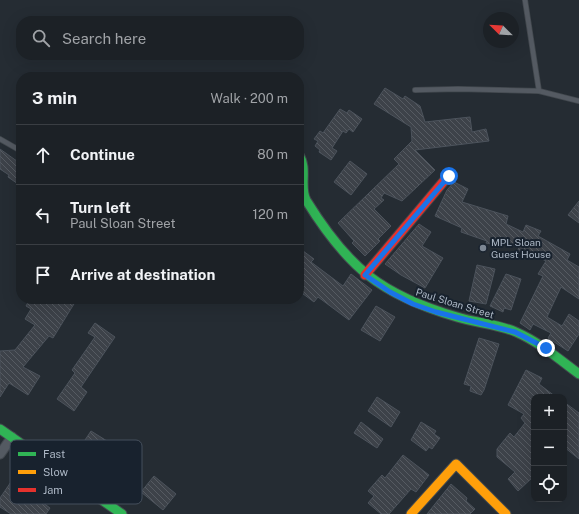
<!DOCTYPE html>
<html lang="en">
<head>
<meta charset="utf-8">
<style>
	:root { --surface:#1c2126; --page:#25292e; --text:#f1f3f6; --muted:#a0a3a7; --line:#3a3e43 }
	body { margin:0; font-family:"Public Sans",sans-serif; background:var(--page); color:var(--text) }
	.controls { position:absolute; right:12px; bottom:12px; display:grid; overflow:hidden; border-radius:8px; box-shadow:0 4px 16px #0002 }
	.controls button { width:36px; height:36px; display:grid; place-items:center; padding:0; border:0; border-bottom:1px solid var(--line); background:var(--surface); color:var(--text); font:20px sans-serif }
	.compass { position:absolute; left:483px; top:12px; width:36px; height:36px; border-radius:50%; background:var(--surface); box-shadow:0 4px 16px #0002; rotate:294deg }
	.stop { position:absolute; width:12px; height:12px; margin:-9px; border:3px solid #1a73e8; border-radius:50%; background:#fff }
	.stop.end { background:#1a73e8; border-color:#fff; box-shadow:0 1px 4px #0008 }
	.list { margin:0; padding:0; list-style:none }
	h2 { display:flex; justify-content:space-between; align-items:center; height:52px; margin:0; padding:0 16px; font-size:17px }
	h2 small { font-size:13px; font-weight:400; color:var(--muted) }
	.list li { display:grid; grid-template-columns:26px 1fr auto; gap:12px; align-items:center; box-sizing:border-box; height:60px; padding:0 16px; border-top:1px solid var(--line) }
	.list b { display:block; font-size:15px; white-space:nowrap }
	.list p { margin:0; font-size:13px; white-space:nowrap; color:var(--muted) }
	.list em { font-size:13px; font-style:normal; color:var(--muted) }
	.icon { flex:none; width:22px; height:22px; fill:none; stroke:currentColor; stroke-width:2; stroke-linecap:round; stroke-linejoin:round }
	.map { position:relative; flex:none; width:579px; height:514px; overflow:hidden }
	.search { position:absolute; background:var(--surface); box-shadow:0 4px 16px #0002; left:16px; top:16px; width:288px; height:44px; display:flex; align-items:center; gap:10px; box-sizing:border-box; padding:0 14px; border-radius:16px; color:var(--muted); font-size:15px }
	.panel { position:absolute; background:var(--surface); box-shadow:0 4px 16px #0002; left:16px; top:72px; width:288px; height:232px; border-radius:16px }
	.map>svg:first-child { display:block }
	.building { fill:url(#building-back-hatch); stroke:#4c535c }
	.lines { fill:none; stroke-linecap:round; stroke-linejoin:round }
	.lane-casing { stroke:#42484e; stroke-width:6 }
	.street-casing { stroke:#42484e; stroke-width:11 }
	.fast-casing { stroke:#42484e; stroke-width:11 }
	.slow-casing { stroke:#42484e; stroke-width:11 }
	.jam-casing { stroke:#42484e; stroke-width:11 }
	.lane { stroke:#545a62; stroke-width:4.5 }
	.street { stroke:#545a62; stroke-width:9 }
	.fast { stroke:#30b455; stroke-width:9 }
	.slow { stroke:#ff9f0a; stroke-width:9 }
	.jam { stroke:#e5322d; stroke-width:9 }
	.route { stroke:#1a73e8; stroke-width:5 }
	.poi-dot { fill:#7d8793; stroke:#18222e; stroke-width:1.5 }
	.labels { text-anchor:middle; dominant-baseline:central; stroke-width:4; stroke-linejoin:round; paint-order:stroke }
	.poi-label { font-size:10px; fill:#adb8c6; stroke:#18222e; text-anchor:start }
	.street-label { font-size:10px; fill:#adb8c6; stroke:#18222e }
	.key { fill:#18222e; stroke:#454f5c; stroke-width:1 }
	.key-label { font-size:11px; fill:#adb8c6 }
</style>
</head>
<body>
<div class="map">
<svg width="579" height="514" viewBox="0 0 579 514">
	<defs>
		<pattern id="building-back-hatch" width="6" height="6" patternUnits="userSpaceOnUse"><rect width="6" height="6" fill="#3d4249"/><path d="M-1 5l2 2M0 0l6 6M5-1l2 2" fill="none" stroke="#565b62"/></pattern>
	</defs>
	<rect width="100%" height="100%" fill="#252c33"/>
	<g class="building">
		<path d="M385 88 403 99 405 96 420 106 425 122 470 117 472 132 486 129 489 141 415 150 435 170 402 201 384 193 381 198 384 200 374 209 391 226 378 239 380 241 365 256 352 243 354 241 338 223 399 164 394 159 412 141 411 127 374 104Z"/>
		<path d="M340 109 347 113 349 110 362 119 353 132 349 129 346 133 343 131 332 148 337 151 331 160 319 152 320 150 315 146 318 141 314 139 320 131 323 133Z"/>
		<path d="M0 149 21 164V186L8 177 9 175 0 169Z"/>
		<path d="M350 161 367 174 351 195 334 182Z"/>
		<path d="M454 182 468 189 462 202 508 216 506 224 523 232 526 225 541 231 538 236 570 254 567 260 579 267V299L561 287 547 317 562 326 569 314 579 321V334L568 351 548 338 551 333 533 324 530 330 520 323 543 276 538 274 546 261 530 253 528 258 516 253 519 248 502 240 501 246 486 243 487 241 461 232 462 228 435 216 447 190Z"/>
		<path d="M579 201V223L568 215Z"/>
		<path d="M419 224 431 232 422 246 443 258 425 288 401 275 385 264Z"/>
		<path d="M299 248 314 259 311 262 343 286 351 274 372 290 349 320 318 297 314 302 299 291Z"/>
		<path d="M477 265 495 269 486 304 469 301Z"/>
		<path d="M506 274 521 279 511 310 504 308 503 312 490 306Z"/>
		<path d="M30 299H77L53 338 49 336 23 367 40 376 28 395 9 383 0 397V351L15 350 35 325 25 319 31 309 26 306Z"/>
		<path d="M376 306 395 317 380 341 361 330Z"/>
		<path d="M95 323 115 337 81 387 87 392 74 411 57 399 75 373 72 370 95 337 88 333Z"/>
		<path d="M479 338 499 344 484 390 481 395 470 391 471 386 464 384Z"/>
		<path d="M526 370 542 378 539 384 556 397H534V476L518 491 508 479 515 472 497 457V449L510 433 514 437 525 423 521 418 524 414 508 405Z"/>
		<path d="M377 397 400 412 391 427 368 411Z"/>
		<path d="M564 402 579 413V459L564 447Z"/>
		<path d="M361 422 383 439 377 448 354 433Z"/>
		<path d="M421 422 436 431 434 434 440 438 432 449 429 447 426 451 411 440Z"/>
		<path d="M91 431 107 441 105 445 111 449 103 462 81 446Z"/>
		<path d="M403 455 429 475 416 492 411 489 389 514H381L368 503 374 496 368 491 382 475 385 478Z"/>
		<path d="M15 476 26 483 23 488 50 508 46 514H11L0 507V498Z"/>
		<path d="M154 476 176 494 163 510 141 492Z"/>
		<path d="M451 484 467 498 466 501 475 509 470 514H427Z"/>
	</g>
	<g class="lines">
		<g class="lane-casing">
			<g id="lane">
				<path d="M525 0 539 91 579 101"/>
				<path d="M415 90 458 89 539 91"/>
				<path d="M0 139 21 151"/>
			</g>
		</g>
		<g class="street-casing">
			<path id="street" d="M0 454 12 437"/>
		</g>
		<g class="fast-casing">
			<g id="fast">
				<path d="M299 155C308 169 299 186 306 200 348 268 381 295 457 317 476 323 498 324 516 332 539 342 559 359 579 374"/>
				<path d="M0 429 122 514"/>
			</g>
		</g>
		<g class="slow-casing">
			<path id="slow" d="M411 514 456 464 506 514"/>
		</g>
		<g class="jam-casing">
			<path id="jam" d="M365 275 449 175"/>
		</g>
		<use href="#lane" class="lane"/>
		<use href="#street" class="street"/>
		<use href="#fast" class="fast"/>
		<use href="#slow" class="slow"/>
		<use href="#jam" class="jam"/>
	</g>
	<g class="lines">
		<path class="route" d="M449 176 365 275 390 292 413 304 436 312 515 332 546 348"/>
	</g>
	<circle class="poi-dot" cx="483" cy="248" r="4"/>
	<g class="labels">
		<g class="poi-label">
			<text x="491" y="242">MPL Sloan<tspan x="491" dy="12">Guest House</tspan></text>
		</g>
		<g class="street-label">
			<text transform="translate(455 303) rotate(17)">Paul Sloan Street</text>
		</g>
	</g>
	<rect x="10" y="440" width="132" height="64" rx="6" class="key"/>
	<rect x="18" y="452" width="18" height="4" fill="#30b455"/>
	<rect x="18" y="470" width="18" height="4" fill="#ff9f0a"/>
	<rect x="18" y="488" width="18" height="4" fill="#e5322d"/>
	<g class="key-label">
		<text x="43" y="458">Fast</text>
		<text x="43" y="476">Slow</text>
		<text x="43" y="494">Jam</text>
	</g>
</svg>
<div class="controls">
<button>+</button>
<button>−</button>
<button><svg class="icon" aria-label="locate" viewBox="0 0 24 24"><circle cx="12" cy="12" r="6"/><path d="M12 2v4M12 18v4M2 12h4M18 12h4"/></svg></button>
</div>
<svg class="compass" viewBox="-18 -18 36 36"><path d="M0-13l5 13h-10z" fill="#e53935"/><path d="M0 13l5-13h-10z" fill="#a0a3a7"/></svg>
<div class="stop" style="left:449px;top:176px"></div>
<div class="stop end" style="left:546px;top:348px"></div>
<div class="search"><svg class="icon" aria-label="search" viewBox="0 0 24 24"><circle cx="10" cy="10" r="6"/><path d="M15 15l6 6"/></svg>Search here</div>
<section class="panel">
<h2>3 min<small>Walk · 200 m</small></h2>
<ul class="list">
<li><svg class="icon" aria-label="ahead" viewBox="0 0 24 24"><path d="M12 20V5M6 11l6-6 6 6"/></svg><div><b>Continue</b></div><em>80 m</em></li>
<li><svg class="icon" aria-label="left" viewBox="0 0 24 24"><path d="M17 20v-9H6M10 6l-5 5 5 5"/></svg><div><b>Turn left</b><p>Paul Sloan Street</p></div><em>120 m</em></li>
<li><svg class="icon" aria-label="arrive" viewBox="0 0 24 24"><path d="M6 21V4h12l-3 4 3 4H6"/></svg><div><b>Arrive at destination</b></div></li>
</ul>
</section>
</div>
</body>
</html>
